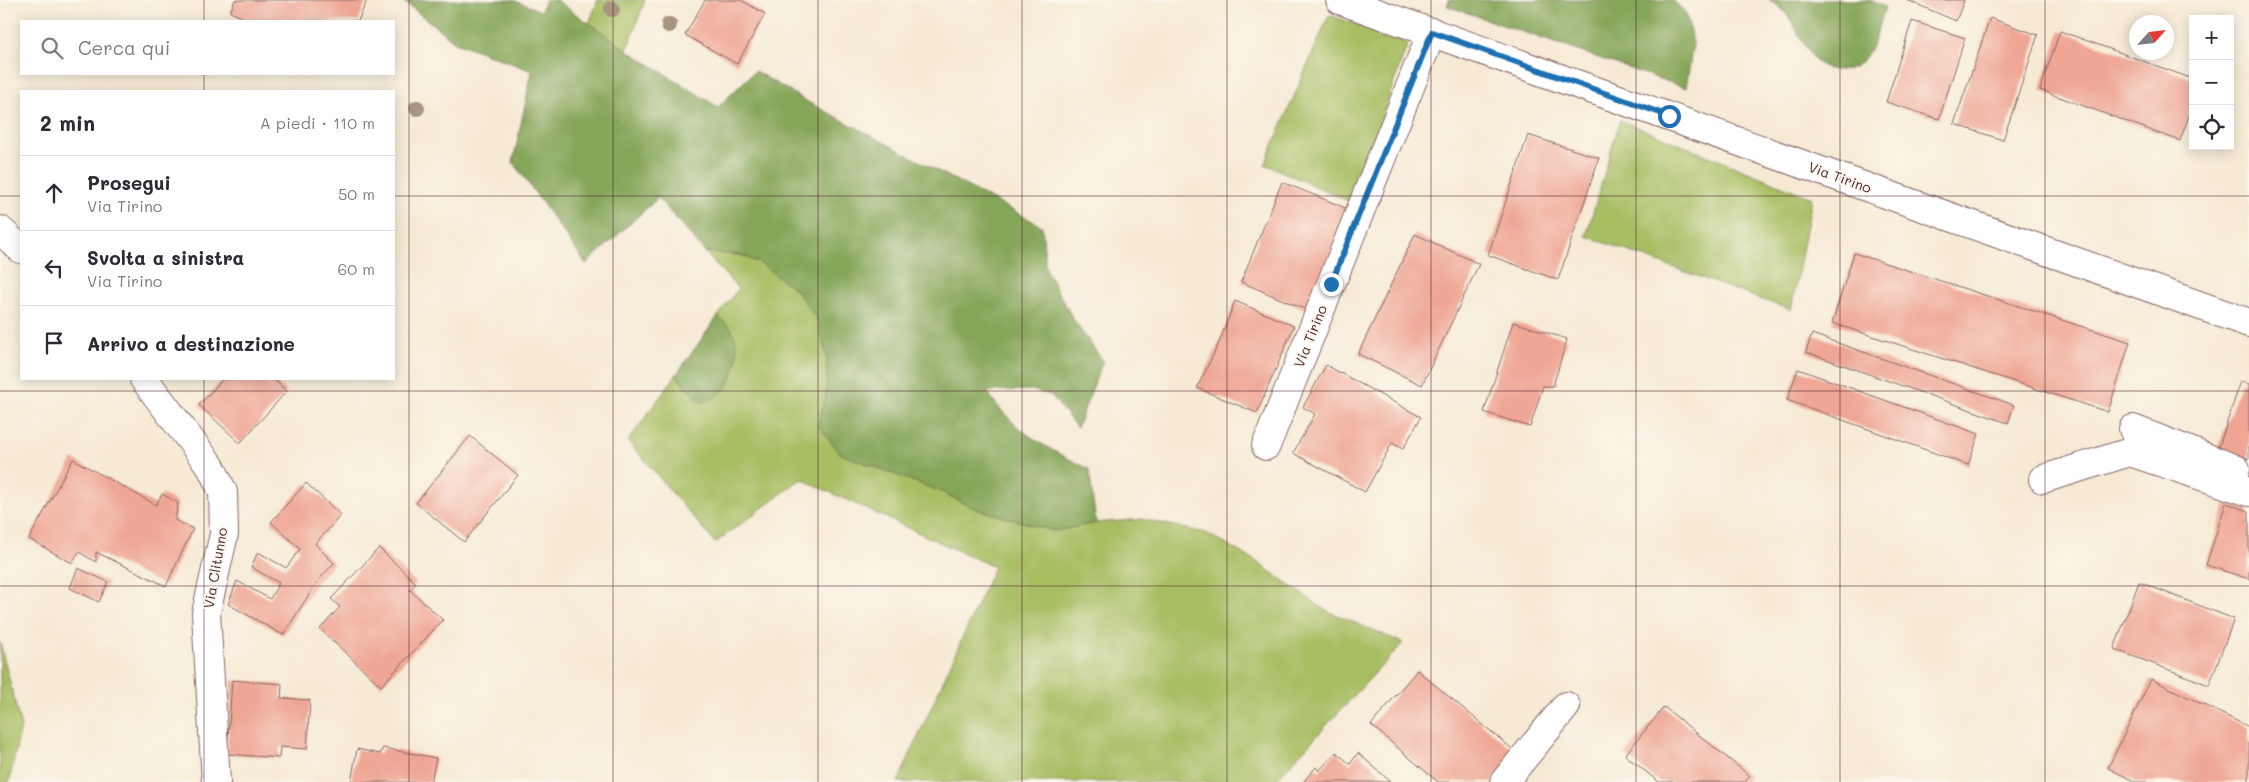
<!DOCTYPE html>
<html lang="it">
<head>
<meta charset="utf-8">
<style>
	:root { --surface:#fff; --page:#f2f2f3; --text:#2b2b33; --muted:#7c7c81; --line:#e1e1e2 }
	body { margin:0; font-family:Mali,sans-serif; background:var(--page); color:var(--text) }
	.controls { position:absolute; right:15px; top:15px; display:grid; overflow:hidden; border-radius:0px; box-shadow:0 2px 12px #0003 }
	.controls button { width:45px; height:45px; display:grid; place-items:center; padding:0; border:0; border-bottom:1px solid var(--line); background:var(--surface); color:var(--text); font:25px sans-serif }
	.compass { position:absolute; left:2129px; top:15px; width:45px; height:45px; border-radius:50%; background:var(--surface); box-shadow:0 2px 12px #0003; rotate:63deg }
	.stop { position:absolute; width:15px; height:15px; margin:-11px; border:4px solid #1f6fb2; border-radius:50%; background:#fff }
	.stop.end { background:#1f6fb2; border-color:#fff; box-shadow:0 1px 5px #0008 }
	.list { margin:0; padding:0; list-style:none }
	h2 { display:flex; justify-content:space-between; align-items:center; height:65px; margin:0; padding:0 20px; font-size:21px }
	h2 small { font-size:16px; font-weight:400; color:var(--muted) }
	.list li { display:grid; grid-template-columns:32px 1fr auto; gap:15px; align-items:center; box-sizing:border-box; height:75px; padding:0 20px; border-top:1px solid var(--line) }
	.list b { display:block; font-size:19px; white-space:nowrap }
	.list p { margin:0; font-size:16px; white-space:nowrap; color:var(--muted) }
	.list em { font-size:16px; font-style:normal; color:var(--muted) }
	.icon { flex:none; width:28px; height:28px; fill:none; stroke:currentColor; stroke-width:2; stroke-linecap:round; stroke-linejoin:round }
	.map { position:relative; flex:none; width:2249px; height:782px; overflow:hidden }
	.search { position:absolute; background:var(--surface); box-shadow:0 2px 12px #0003; left:20px; top:20px; width:375px; height:55px; display:flex; align-items:center; gap:12px; box-sizing:border-box; padding:0 18px; border-radius:0px; color:var(--muted); font-size:19px }
	.panel { position:absolute; background:var(--surface); box-shadow:0 2px 12px #0003; left:20px; top:90px; width:375px; height:290px; border-radius:0px }
	.map>svg:first-child { display:block }
	.green { fill:#a7be63; stroke:#786e47 }
	.forest { fill:#85a559; stroke:#686242 }
	.building { fill:#efa694 }
	.lines { fill:none; stroke-linecap:round; stroke-linejoin:round }
	.minor-casing { stroke:#866666; stroke-width:30 }
	.minor { stroke:#fff; stroke-width:28 }
	.tree { fill:#a79581 }
	.route { stroke:#1f6fb2; stroke-width:6 }
	.grid { fill:none; stroke:#4a1f2b; stroke-width:1; stroke-opacity:0.55 }
	.labels { text-anchor:middle; dominant-baseline:central; stroke-width:4; stroke-linejoin:round; paint-order:stroke }
	.street-label { font-size:14px; fill:#4a1f2b; stroke:#fbf7ec }
</style>
</head>
<body>
<div class="map">
<svg width="2249" height="782" viewBox="0 0 2249 782">
	<rect width="100%" height="100%" fill="#fbf7ec"/>
	<filter id="ink" filterUnits="userSpaceOnUse"><feTurbulence type="fractalNoise" baseFrequency=".02" numOctaves="2"/><feDisplacementMap in="SourceGraphic" scale="10" xChannelSelector="R" yChannelSelector="G"/><feConvolveMatrix kernelMatrix="1 2 1 2 8 2 1 2 1" color-interpolation-filters="sRGB"/></filter>
	<filter id="wash" filterUnits="userSpaceOnUse"><feTurbulence type="fractalNoise" baseFrequency=".0096" numOctaves="4" result="noise"/><feDisplacementMap in="SourceGraphic" scale="20" xChannelSelector="R" yChannelSelector="G"/><feGaussianBlur stdDeviation="1.12" result="paint"/><feColorMatrix in="noise" values="0 0 0 0 0 0 0 0 0 0 0 0 0 0 0 0 0 1.4 0 .05"/><feComposite in="paint" operator="in"/></filter>
	<g filter="url(#wash)">
		<rect width="100%" height="100%" fill="#f6ead5"/>
		<g class="green">
			<path d="M598 0H645L627 50 589 23Z"/>
			<path d="M1329 15 1408 43 1351 202 1265 164Z"/>
			<path d="M1620 120 1812 198 1791 310 1586 236Z"/>
			<path d="M705 252 741 255 762 264 798 291 818 321 827 358 826 395 818 425 841 454 942 492 976 509 1054 531 1096 523 1142 519 1206 533 1254 560 1325 610 1403 643 1274 782H898L994 567 801 479 715 543 628 441 676 375 701 403 732 330 718 316 738 289Z"/>
			<path d="M0 642 21 727 9 782H0Z"/>
		</g>
		<g class="forest">
			<path d="M402 0H513L541 11 545 0H556L627 50 718 107 755 71 810 103 1042 226 1046 270 1073 319 1103 361 1077 428 1051 395 1032 390 987 391C1013 432 1047 448 1089 469L1096 523 1054 531 976 509 942 492 841 454 818 425 826 395 827 358 818 321 797 291 762 264 741 255 705 252 658 198 586 264 513 162 532 71 455 42Z"/>
			<path d="M1449 0H1673L1686 13 1693 44 1686 88 1447 6Z"/>
			<path d="M1769 0H1870L1885 7C1878 30 1870 72 1839 70 1827 70 1821 67 1813 57 1796 37 1795 14 1769 0Z"/>
			<path d="M718 316C722 321 729 325 732 330 743 351 736 385 715 397 711 400 705 401 701 403L676 375Z"/>
		</g>
		<g id="blocks">
			<g class="building">
				<path d="M235 0H367L358 21H252L230 12Z"/>
				<path d="M705 0H741L765 14 737 64 685 35Z"/>
				<path d="M1907 0H1964L1956 21Z"/>
				<path d="M1990 18 2038 35 2003 140 1954 124Z"/>
				<path d="M1912 21 1965 38 1939 119 1886 102Z"/>
				<path d="M2060 31 2193 79V104L2180 141 2040 90Z"/>
				<path d="M1528 135 1599 158 1558 280 1488 255Z"/>
				<path d="M1282 182 1348 209 1309 311 1241 282Z"/>
				<path d="M1415 234 1479 264 1422 385 1358 354Z"/>
				<path d="M1854 253 2130 342 2108 412 1832 323Z"/>
				<path d="M1235 301 1294 326 1257 413 1197 388 1218 345Z"/>
				<path d="M1513 322 1567 339 1553 386H1543L1530 427 1484 412Z"/>
				<path d="M1812 334 2014 405 2008 423 1806 352Z"/>
				<path d="M1326 365 1421 417 1403 449 1392 443 1365 492 1293 453 1315 414 1303 407Z"/>
				<path d="M1798 369 1979 434 1968 465 1787 400Z"/>
				<path d="M223 379H273L287 391 240 443 199 405Z"/>
				<path d="M2241 381 2249 384V459L2218 449Z"/>
				<path d="M470 436 518 475 464 542 416 503Z"/>
				<path d="M73 459 156 505 162 494 178 503 175 520 193 529 166 586 96 552V562L79 552 72 563 29 539Z"/>
				<path d="M306 483 341 515 315 544 334 563 317 582 283 635 228 604 237 581 270 599 279 583 251 567 258 552 286 568 300 549 271 522Z"/>
				<path d="M2226 503 2249 511V579L2206 565Z"/>
				<path d="M379 548 416 583 410 590 443 620 381 686 320 629 340 607 331 599Z"/>
				<path d="M78 568 108 582 99 602 70 588Z"/>
				<path d="M2139 582 2234 619 2209 685 2114 649Z"/>
				<path d="M1417 670 1517 753 1493 782H1438L1371 725Z"/>
				<path d="M2151 679 2249 727V782H2136L2108 768Z"/>
				<path d="M232 680 282 684 281 698 310 700 307 749 280 747 279 758 227 754Z"/>
				<path d="M1664 707 1750 776 1745 782H1659L1625 755Z"/>
				<path d="M383 748 436 758 431 782H351L357 749 380 754Z"/>
				<path d="M1336 752 1350 764 1358 753 1391 782H1303L1316 767 1319 771Z"/>
			</g>
		</g>
	</g>
	<g filter="url(#ink)">
		<use href="#blocks" fill-opacity="0" stroke="#866666" stroke-width="1"/>
		<g class="lines">
			<g class="minor-casing">
				<g id="minor">
					<path d="M1340 0 2249 323"/>
					<path d="M0 230 21 249"/>
					<path d="M144 379 211 467 223 492 224 534 206 613 216 782"/>
					<path d="M2133 429 2236 469"/>
					<path d="M1266 446 1432 32"/>
					<path d="M2043 479 2130 452 2249 492"/>
					<path d="M1504 782 1566 706"/>
				</g>
			</g>
			<use href="#minor" class="minor"/>
		</g>
		<g class="tree">
			<circle cx="612" cy="9" r="8"/>
			<circle cx="669" cy="25" r="8"/>
			<circle cx="417" cy="108" r="8"/>
		</g>
	</g>
	<g class="lines" filter="url(#ink)">
		<path class="route" d="M1331 284 1432 32 1669 116"/>
	</g>
	<path class="grid" d="M204 0V21M409 0V782M613 0V782M818 0V782M1022 0V782M1227 0V782M1431 0V782M1636 0V782M1840 0V782M2045 0V782M204 74V91M0 196H21M394 196H2249M204 379V782M0 391H2249M0 586H2249"/>
	<g class="labels">
		<g class="street-label">
			<text transform="translate(1840 177) rotate(20)">Via Tirino</text>
			<text transform="translate(1310 336) rotate(-68)">Via Tirino</text>
			<text transform="translate(215 568) rotate(-80)">Via Clitunno</text>
		</g>
	</g>
</svg>
<div class="controls">
<button>+</button>
<button>−</button>
<button><svg class="icon" aria-label="locate" viewBox="0 0 24 24"><circle cx="12" cy="12" r="6"/><path d="M12 2v4M12 18v4M2 12h4M18 12h4"/></svg></button>
</div>
<svg class="compass" viewBox="-18 -18 36 36"><path d="M0-13l5 13h-10z" fill="#e53935"/><path d="M0 13l5-13h-10z" fill="#7c7c81"/></svg>
<div class="stop" style="left:1669px;top:116px"></div>
<div class="stop end" style="left:1331px;top:284px"></div>
<div class="search"><svg class="icon" aria-label="search" viewBox="0 0 24 24"><circle cx="10" cy="10" r="6"/><path d="M15 15l6 6"/></svg>Cerca qui</div>
<section class="panel">
<h2>2 min<small>A piedi · 110 m</small></h2>
<ul class="list">
<li><svg class="icon" aria-label="ahead" viewBox="0 0 24 24"><path d="M12 20V5M6 11l6-6 6 6"/></svg><div><b>Prosegui</b><p>Via Tirino</p></div><em>50 m</em></li>
<li><svg class="icon" aria-label="left" viewBox="0 0 24 24"><path d="M17 20v-9H6M10 6l-5 5 5 5"/></svg><div><b>Svolta a sinistra</b><p>Via Tirino</p></div><em>60 m</em></li>
<li><svg class="icon" aria-label="arrive" viewBox="0 0 24 24"><path d="M6 21V4h12l-3 4 3 4H6"/></svg><div><b>Arrivo a destinazione</b></div></li>
</ul>
</section>
</div>
</body>
</html>
